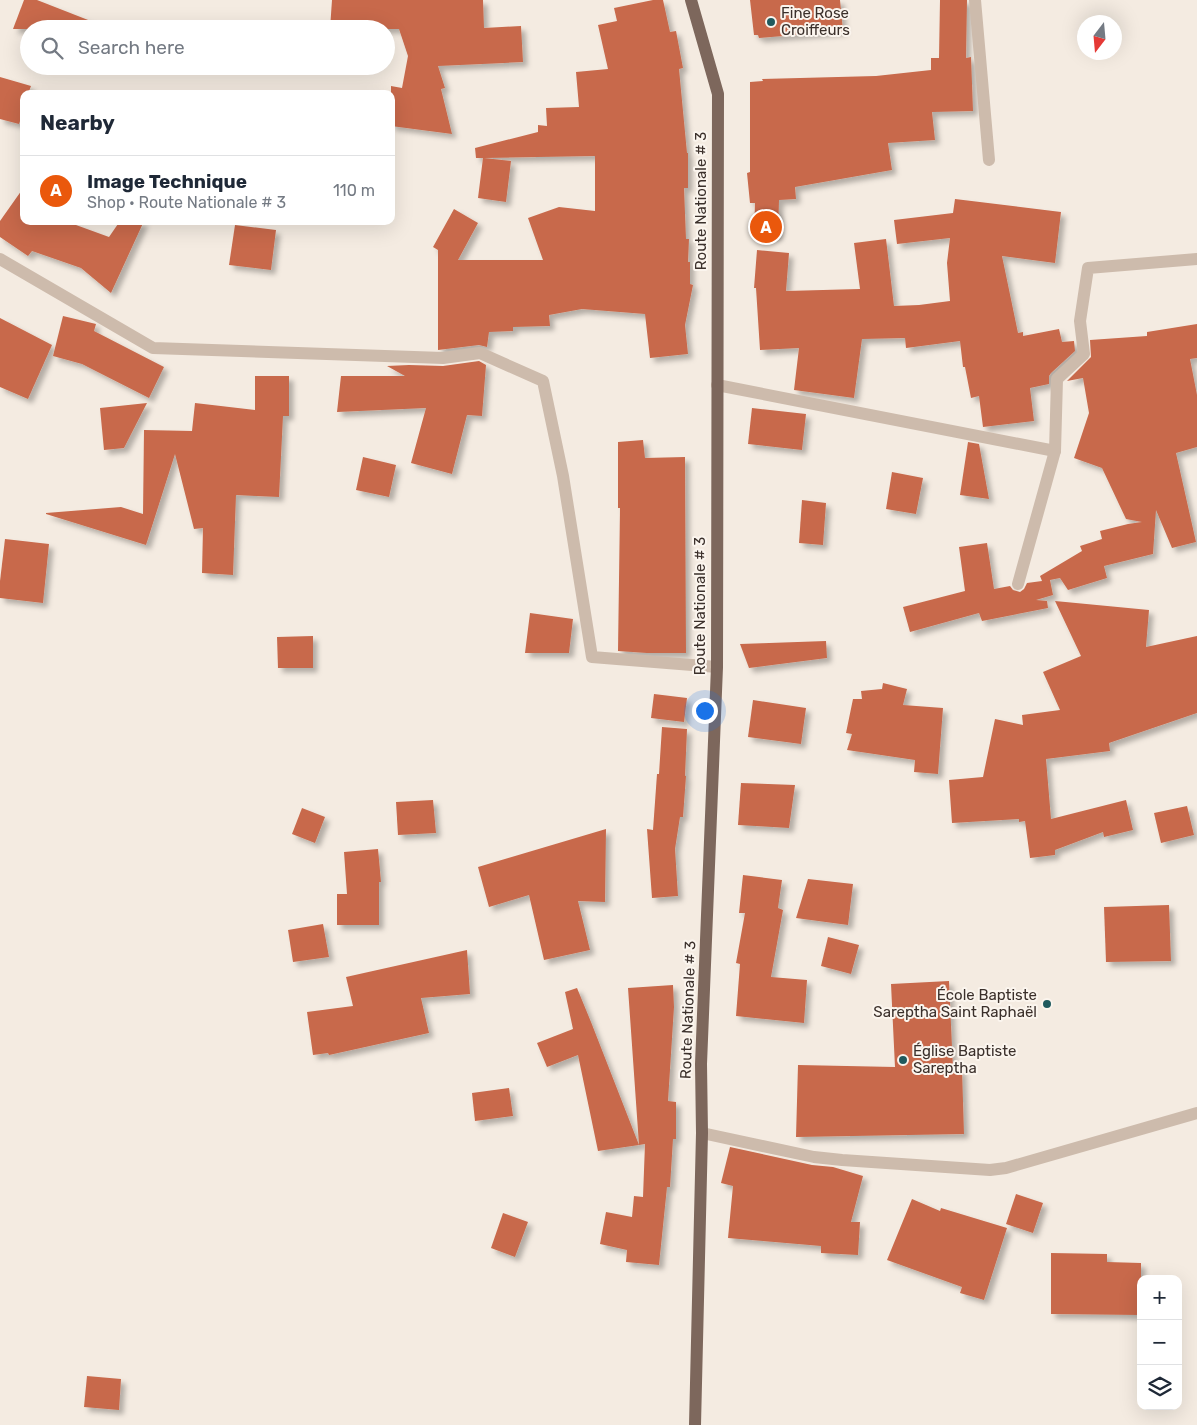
<!DOCTYPE html>
<html lang="en">
<head>
<meta charset="utf-8">
<style>
	:root { --surface:#fff; --page:#f2f2f3; --text:#1f2937; --muted:#747a83; --line:#e0e1e3; --accent:#ea580c }
	body { margin:0; font-family:Rubik,sans-serif; background:var(--page); color:var(--text) }
	.controls { position:absolute; right:15px; bottom:15px; display:grid; overflow:hidden; border-radius:10px; box-shadow:0 5px 20px #0002 }
	.controls button { width:45px; height:45px; display:grid; place-items:center; padding:0; border:0; border-bottom:1px solid var(--line); background:var(--surface); color:var(--text); font:25px sans-serif }
	.compass { position:absolute; left:1077px; top:15px; width:45px; height:45px; border-radius:50%; background:var(--surface); box-shadow:0 5px 20px #0002; rotate:196deg }
	.you { position:absolute; left:704px; top:710px; width:18px; height:18px; margin:-12px; border:4px solid #fff; border-radius:50%; background:#1a73e8; box-shadow:0 0 0 8px #1a73e833 }
	.badge { display:grid; place-items:center; width:32px; height:32px; border-radius:50%; background:var(--accent); color:#fff; font-size:16px; font-weight:700 }
	.pin { position:absolute; translate:-50% -50%; border:2px solid #fff; box-shadow:0 1px 5px #0006 }
	.list { margin:0; padding:0; list-style:none }
	h2 { display:flex; justify-content:space-between; align-items:center; height:65px; margin:0; padding:0 20px; font-size:21px }
	h2 small { font-size:16px; font-weight:400; color:var(--muted) }
	.list li { display:grid; grid-template-columns:32px 1fr auto; gap:15px; align-items:center; box-sizing:border-box; height:70px; padding:0 20px; border-top:1px solid var(--line) }
	.list b { display:block; font-size:19px; white-space:nowrap }
	.list p { margin:0; font-size:16px; white-space:nowrap; color:var(--muted) }
	.list em { font-size:16px; font-style:normal; color:var(--muted) }
	.icon { flex:none; width:28px; height:28px; fill:none; stroke:currentColor; stroke-width:2; stroke-linecap:round; stroke-linejoin:round }
	.map { position:relative; flex:none; width:1197px; height:1425px; overflow:hidden }
	.search { position:absolute; background:var(--surface); box-shadow:0 5px 20px #0002; left:20px; top:20px; width:375px; height:55px; display:flex; align-items:center; gap:12px; box-sizing:border-box; padding:0 18px; border-radius:28px; color:var(--muted); font-size:19px }
	.panel { position:absolute; background:var(--surface); box-shadow:0 5px 20px #0002; left:20px; top:90px; width:375px; height:135px; border-radius:10px }
	.map>svg:first-child { display:block }
	.building { fill:#c8694b; filter:url(#shadow) }
	.lines { fill:none; stroke-linecap:round; stroke-linejoin:round }
	.minor { stroke:#cdbbac; stroke-width:12 }
	.major { stroke:#7d675c; stroke-width:12 }
	.poi-dot { fill:#1f5a5e; stroke:#fbf5ee; stroke-width:2 }
	.labels { text-anchor:middle; dominant-baseline:central; stroke-width:4; stroke-linejoin:round; paint-order:stroke }
	.poi-label { font-size:15px; fill:#3b302b; stroke:#fbf5ee; text-anchor:start }
	.street-label { font-size:15px; fill:#3b302b; stroke:#fbf5ee }
</style>
</head>
<body>
<div class="map">
<svg width="1197" height="1425" viewBox="0 0 1197 1425">
	<defs>
		<filter id="shadow"><feDropShadow dx="4.5" dy="4.5" stdDeviation="2.5" flood-color="#0004"/></filter>
	</defs>
	<rect width="100%" height="100%" fill="#f4ebe1"/>
	<g class="building">
		<path d="M24 0H37L106 27V29H13Z"/>
		<path d="M332 0H483L484 28 521 26 523 62 438 66 445 88 441 89 452 134 391 126V86L402 88 408 56 399 29H330Z"/>
		<path d="M653 0H663L670 32 676 31 683 68 679 69 687 153H688V188H684L686 239H689L688 262H690V284L693 285 685 325 688 354 650 358 645 314 582 309 549 315 550 326 513 327V331L489 332 487 347 479 345 438 350V250L433 247 454 209 478 223 458 260H543L528 218 559 207 595 211V156L484 158 511 161 506 202 478 198 483 158H476L475 148 538 132V125L547 126 546 108 579 107 576 72 608 69 598 25 617 21 614 8Z"/>
		<path d="M750 0H840L843 31 759 38 758 35H754Z"/>
		<path d="M940 0H967L966 58 971 57 973 111 932 112 935 140 888 143 892 170 795 187 796 199 779 200 778 236 754 235 755 203H750L747 173 750 172V82L763 81 762 79 876 76 931 70V58H939Z"/>
		<path d="M0 77 31 86 28 94H24V109L19 124 0 119Z"/>
		<path d="M24 187V221H65L109 237 120 221H144L111 293 81 268 32 251 28 256 0 237V221Z"/>
		<path d="M955 199 1061 212 1055 263 1002 256 1018 333 1023 332V336L1059 329 1062 342 1074 341 1075 351 1051 373 1049 376V384L1030 388 1034 421 983 427 979 396 971 398 965 367H963L960 341 906 348 905 338 862 339 854 398 794 390 799 348 760 350 756 288H754L757 250 789 253 786 291 860 289 854 243 886 239 894 306 919 305 950 301 947 263 950 238 897 244 894 220 953 213Z"/>
		<path d="M235 225 276 230 271 270 229 265Z"/>
		<path d="M63 316 96 324 94 331 164 367 149 398 82 364 53 356Z"/>
		<path d="M0 318 52 345 28 399 0 387Z"/>
		<path d="M1197 324V358L1190 359 1197 395V447L1176 453 1196 542 1172 548 1156 510 1153 554 1104 566 1107 578 1068 590 1060 578 1050 580 1053 595 1036 600 1047 601 1048 608 982 621 979 613 910 632 903 607 965 591 959 547 987 543 994 589 1010 586 1013 590 1020 592 1024 589 1027 583 1042 581 1040 576 1082 551 1080 546 1102 539 1100 531 1128 524 1142 522 1126 519 1102 468 1074 458 1089 413 1083 378 1067 381 1091 357 1090 340 1147 336V332Z"/>
		<path d="M479 361 486 365 482 416 467 415 452 474 411 463 426 408 337 412 341 376H405L387 366 409 365 443 366Z"/>
		<path d="M255 376H289V416H283L279 497 236 495 233 575 202 573 203 528 194 529 175 454 146 545 46 514V513L121 507 143 514 144 430 192 431 195 403 255 410Z"/>
		<path d="M147 403 124 448 104 450 100 408Z"/>
		<path d="M752 408 806 414 802 450 748 444Z"/>
		<path d="M643 440 645 458 685 457 686 653H647L618 651 620 508H618V442Z"/>
		<path d="M968 442 979 444 989 499 960 495Z"/>
		<path d="M363 457 396 465 389 497 356 490Z"/>
		<path d="M892 472 923 478 916 514 886 509Z"/>
		<path d="M802 500 826 503 823 545 799 543Z"/>
		<path d="M5 539 49 544 43 603 0 598V581Z"/>
		<path d="M1055 601 1149 610 1146 647 1197 636V713L1109 743 1110 751 1046 759 1051 819 1126 800 1133 830 1104 837 1103 832 1055 850V855L1030 858 1025 821 1019 822V819L952 823 949 780 983 777 995 719 1023 725 1022 715 1060 710 1043 672 1081 656Z"/>
		<path d="M530 613 573 619 569 653H525Z"/>
		<path d="M313 636V668H278L277 637Z"/>
		<path d="M826 641 827 658 749 668 740 644Z"/>
		<path d="M883 683 907 689 903 705 943 708 938 774 914 772 915 760 847 750 852 734 846 733 853 699H862L861 691 882 689Z"/>
		<path d="M654 694 687 698 684 722 651 718Z"/>
		<path d="M753 700 806 708 801 744 748 737Z"/>
		<path d="M662 727 687 729 685 776H686L683 817H680L675 849 678 896 652 898 647 829 653 830 657 774H659Z"/>
		<path d="M741 783 795 785 789 828 738 825Z"/>
		<path d="M433 800 436 833 398 835 396 802Z"/>
		<path d="M1187 806 1194 835 1161 843 1154 813Z"/>
		<path d="M302 808 325 817 315 843 292 834Z"/>
		<path d="M606 829 605 902 578 901 590 950 544 960 529 895 489 907 478 867Z"/>
		<path d="M378 849 381 882H379V925H337V894H347L344 852Z"/>
		<path d="M743 875 782 880 778 908 783 910 771 977 807 980 804 1023 736 1016 740 964 736 963 745 913H739Z"/>
		<path d="M808 879 853 884 848 925 796 918Z"/>
		<path d="M1169 905 1171 961 1106 962 1104 907Z"/>
		<path d="M323 924 329 957 293 962 288 930Z"/>
		<path d="M828 937 859 945 851 974 821 966Z"/>
		<path d="M467 950 470 994 421 998 429 1033 329 1055 328 1053 313 1055 307 1012 353 1006 346 977Z"/>
		<path d="M949 981 953 1069H962L964 1134 796 1137 798 1065 895 1067 891 984Z"/>
		<path d="M673 985 674 1007 668 1101 676 1102V1139H673L670 1187H667L659 1265 626 1262 627 1250 600 1244 606 1212 632 1217 634 1196 643 1197 645 1144 639 1145 628 988Z"/>
		<path d="M577 988 591 1022 639 1145 598 1151 578 1055 547 1067 537 1043 573 1029 565 992Z"/>
		<path d="M509 1088 513 1116 475 1121 472 1093Z"/>
		<path d="M730 1147 812 1165 833 1167 863 1176 851 1222H860L858 1255 821 1253V1246L728 1238 733 1186 721 1183Z"/>
		<path d="M1016 1194 1043 1203 1033 1233 1006 1224Z"/>
		<path d="M912 1199 940 1211 941 1208 1007 1228 984 1300 960 1293 962 1287 887 1260Z"/>
		<path d="M503 1213 528 1222 515 1257 491 1248Z"/>
		<path d="M1051 1253 1107 1254V1262L1141 1263V1315L1051 1314Z"/>
		<path d="M87 1376 121 1379 119 1410 84 1407Z"/>
	</g>
	<g class="lines">
		<g class="minor">
			<path d="M975 0 989 160"/>
			<path d="M0 259 153 348 443 358 480 353 543 381 563 476 592 657 717 667"/>
			<path d="M717 385 1055 451"/>
			<path d="M1018 584 1055 451 1057 379 1084 354 1080 321 1088 268 1197 259"/>
			<path d="M702 1133 814 1157 842 1160 990 1170 1006 1168 1197 1113"/>
		</g>
		<path class="major" d="M691 0 718 94 717 667 701 1064 702 1133 695 1425"/>
	</g>
	<g class="poi-dot">
		<circle cx="771" cy="22" r="5"/>
		<circle cx="1047" cy="1004" r="5"/>
		<circle cx="903" cy="1060" r="5"/>
	</g>
	<g class="labels">
		<g class="poi-label">
			<text x="781" y="13">Fine Rose<tspan x="781" dy="17">Croiffeurs</tspan></text>
			<text x="1037" y="995" text-anchor="end">École Baptiste<tspan x="1037" dy="17">Sareptha Saint Raphaël</tspan></text>
			<text x="913" y="1051">Église Baptiste<tspan x="913" dy="17">Sareptha</tspan></text>
		</g>
		<g class="street-label">
			<text transform="translate(701 201) rotate(-90)">Route Nationale # 3</text>
			<text transform="translate(700 606) rotate(-90)">Route Nationale # 3</text>
			<text transform="translate(688 1010) rotate(-88)">Route Nationale # 3</text>
		</g>
	</g>
</svg>
<div class="controls">
<button>+</button>
<button>−</button>
<button><svg class="icon" aria-label="layers" viewBox="0 0 24 24"><path d="M12 4l9 5-9 5-9-5zM3 14l9 5 9-5"/></svg></button>
</div>
<svg class="compass" viewBox="-18 -18 36 36"><path d="M0-13l5 13h-10z" fill="#e53935"/><path d="M0 13l5-13h-10z" fill="#747a83"/></svg>
<div class="you"></div>
<div class="pin badge" style="left:766px;top:227px">A</div>
<div class="search"><svg class="icon" aria-label="search" viewBox="0 0 24 24"><circle cx="10" cy="10" r="6"/><path d="M15 15l6 6"/></svg>Search here</div>
<section class="panel">
<h2>Nearby<small></small></h2>
<ul class="list">
<li><span class="badge">A</span><div><b>Image Technique</b><p>Shop · Route Nationale # 3</p></div><em>110 m</em></li>
</ul>
</section>
</div>
</body>
</html>
